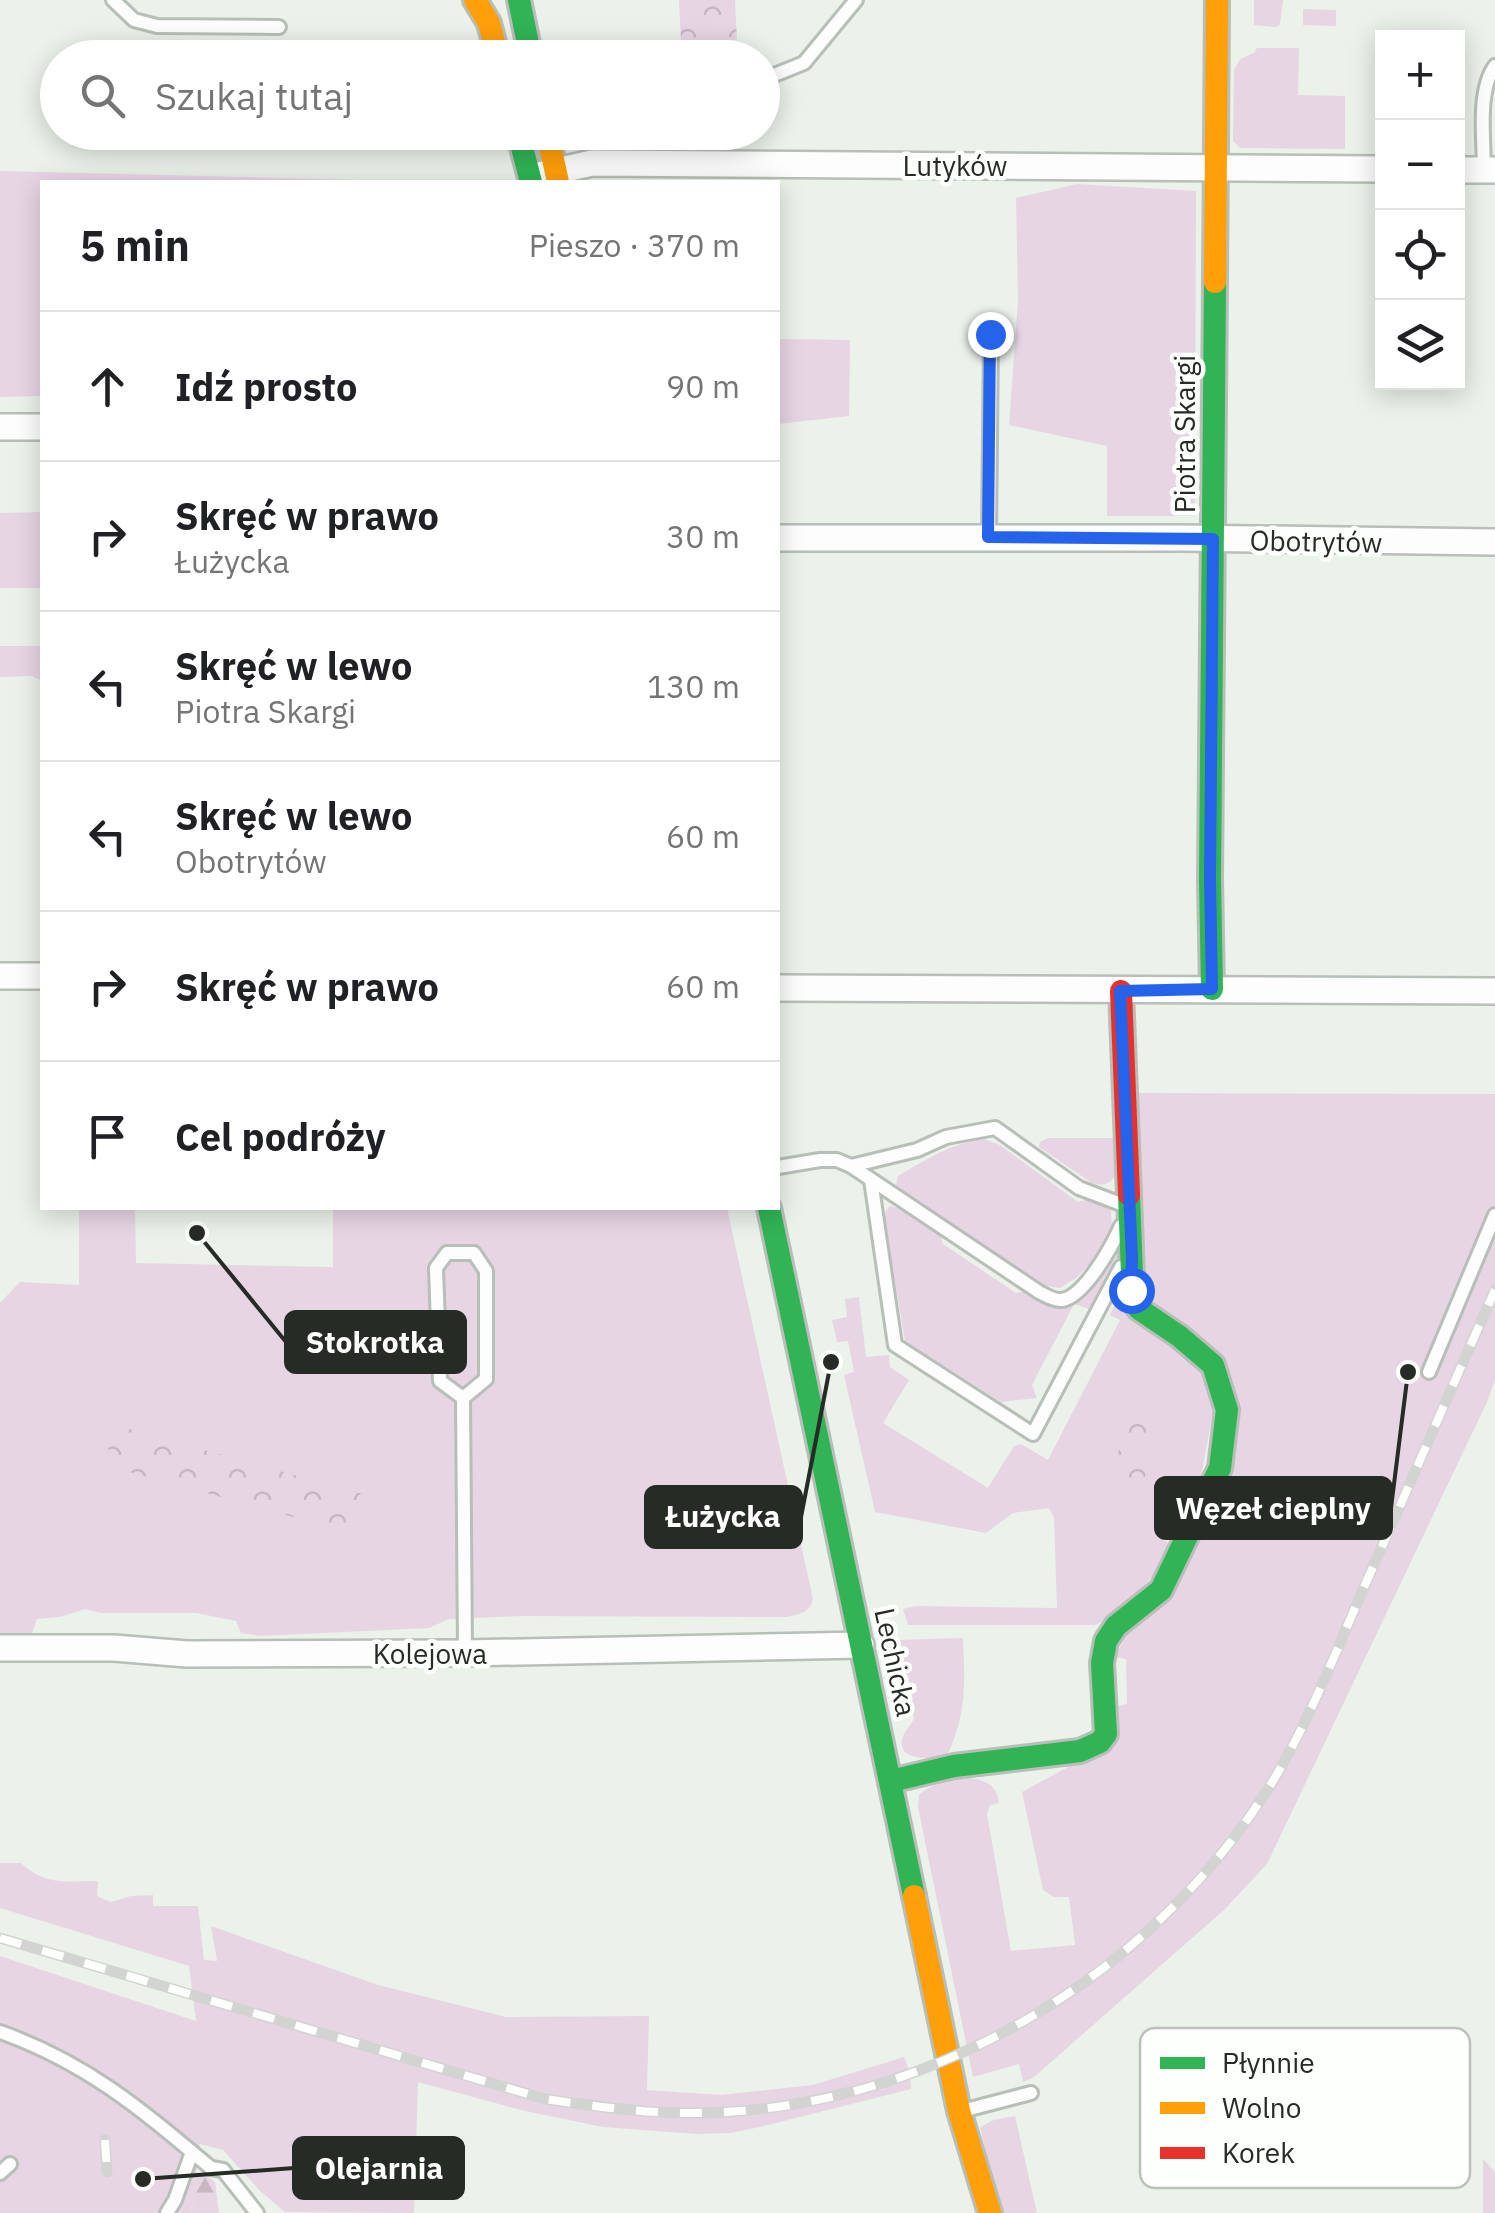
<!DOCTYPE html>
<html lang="pl">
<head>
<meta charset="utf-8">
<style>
	:root { --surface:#fff; --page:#f6f6f6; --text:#202124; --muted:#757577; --line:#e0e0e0 }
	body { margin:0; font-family:"IBM Plex Sans",sans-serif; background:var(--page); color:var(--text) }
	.controls { position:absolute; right:30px; top:30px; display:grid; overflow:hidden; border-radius:0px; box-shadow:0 5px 25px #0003 }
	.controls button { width:90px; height:90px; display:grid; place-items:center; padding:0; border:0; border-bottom:2px solid var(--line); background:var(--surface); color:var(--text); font:50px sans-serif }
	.stop { position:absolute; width:30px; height:30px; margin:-22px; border:8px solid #2563eb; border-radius:50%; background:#fff }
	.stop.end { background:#2563eb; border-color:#fff; box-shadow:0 2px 10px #0008 }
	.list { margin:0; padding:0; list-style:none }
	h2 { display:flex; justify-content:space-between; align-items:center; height:130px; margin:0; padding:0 40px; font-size:42px }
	h2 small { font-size:32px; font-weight:400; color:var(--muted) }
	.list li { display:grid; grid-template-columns:65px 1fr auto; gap:30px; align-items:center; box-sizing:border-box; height:150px; padding:0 40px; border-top:2px solid var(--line) }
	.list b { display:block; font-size:38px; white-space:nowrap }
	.list p { margin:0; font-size:32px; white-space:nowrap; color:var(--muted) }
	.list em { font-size:32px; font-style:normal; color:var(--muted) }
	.icon { flex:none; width:55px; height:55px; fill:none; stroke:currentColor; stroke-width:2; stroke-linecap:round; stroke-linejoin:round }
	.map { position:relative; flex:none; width:1495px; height:2213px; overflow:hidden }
	.search { position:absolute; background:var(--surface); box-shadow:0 5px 25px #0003; left:40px; top:40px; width:740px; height:110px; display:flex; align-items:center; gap:25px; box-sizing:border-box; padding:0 35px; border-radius:55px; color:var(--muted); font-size:38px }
	.panel { position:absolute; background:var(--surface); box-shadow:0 5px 25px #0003; left:40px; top:180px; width:740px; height:1030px; border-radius:0px }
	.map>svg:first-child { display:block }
	.green { fill:#e7d5e4 }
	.forest { fill:url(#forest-firs) }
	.park { fill:url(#park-crowns) }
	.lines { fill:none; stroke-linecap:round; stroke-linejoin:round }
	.lane-casing { stroke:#b8beb8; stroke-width:18 }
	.street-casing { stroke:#b8beb8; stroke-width:30 }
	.fast-casing { stroke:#b8beb8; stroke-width:28 }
	.slow-casing { stroke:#b8beb8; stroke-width:28 }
	.jam-casing { stroke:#b8beb8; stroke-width:28 }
	.lane { stroke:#fcfdfc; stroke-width:12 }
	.street { stroke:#fcfdfc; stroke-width:25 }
	.fast { stroke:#30b455; stroke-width:22 }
	.slow { stroke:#ff9f0a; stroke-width:22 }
	.jam { stroke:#e5322d; stroke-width:22 }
	.rail-casing { stroke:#d2d4d1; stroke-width:11 }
	.rail { stroke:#fcfffc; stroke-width:8; stroke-dasharray:22; stroke-linecap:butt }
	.route { stroke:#2563eb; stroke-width:12 }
	.labels { text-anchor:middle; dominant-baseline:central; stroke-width:9; stroke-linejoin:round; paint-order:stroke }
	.street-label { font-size:28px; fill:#272b26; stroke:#fcfffc }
	.key { fill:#fcfffc; stroke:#bcbfbc; stroke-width:2.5 }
	.key-label { font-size:28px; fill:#272b26 }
	.leader { fill:none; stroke:#272b26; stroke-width:4 }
	.callout-dot { fill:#272b26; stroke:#fcfffc; stroke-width:4 }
	.callout { fill:#272b26; stroke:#272b26; stroke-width:4 }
	.callout-label { font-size:30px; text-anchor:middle; font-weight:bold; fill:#fff }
</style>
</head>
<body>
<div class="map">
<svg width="1495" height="2213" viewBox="0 0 1495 2213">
	<defs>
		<pattern id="forest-firs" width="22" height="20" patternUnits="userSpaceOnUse" patternTransform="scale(2.5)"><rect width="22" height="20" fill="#e7d5e4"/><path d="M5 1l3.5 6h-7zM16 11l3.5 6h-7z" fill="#c6b7c3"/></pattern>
		<pattern id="park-crowns" width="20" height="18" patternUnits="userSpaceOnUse" patternTransform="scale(2.5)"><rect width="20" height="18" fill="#e7d5e4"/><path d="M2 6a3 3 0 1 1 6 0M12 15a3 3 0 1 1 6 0" fill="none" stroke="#c6b7c3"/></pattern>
	</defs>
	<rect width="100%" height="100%" fill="#ebf2ea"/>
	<g class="green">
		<path d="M1254 0H1283L1280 24 1276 27 1254 25Z"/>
		<path d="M1303 9 1336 10V26L1303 25Z"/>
		<path d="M1257 48H1299L1298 95 1345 96V149L1240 148 1233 141 1234 70 1240 59 1254 53Z"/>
		<path d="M0 171 442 182H42V396L0 397Z"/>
		<path d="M1077 184 1196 191 1195 516H1107V446L1009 425 1018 301 1016 198Z"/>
		<path d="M778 339 850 340 849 416 778 424Z"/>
		<path d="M42 512V588H0V513Z"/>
		<path d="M0 646H42V681L32 676 0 677Z"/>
		<path d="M1134 1093 1495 1094V1380L1487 1402 1267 1864 1224 1910 1034 2077 1023 2082 1019 2064 973 2077 918 1807 919 1795C938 1777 996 1766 999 1803L990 1805 987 1814 1011 1951 1075 1945 1069 1897H1054L1043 1890 1022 1792 1094 1753 1111 1708 1127 1704 1126 1659 1115 1657 1235 1421 1141 1295Z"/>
		<path d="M1048 1138H1119C1117 1159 1122 1192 1092 1183L1039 1147 1040 1142Z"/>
		<path d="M984 1139 1000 1145 1078 1202C1093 1196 1099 1201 1111 1211L1112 1227 1094 1259 1076 1278 1060 1288 1045 1286 899 1192 896 1185 898 1176C923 1161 954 1142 984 1139Z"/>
		<path d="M890 1206C901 1207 934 1226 941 1236 942 1239 942 1242 943 1244L1016 1293 1026 1291 1056 1303 1115 1254 1120 1258 1093 1310 1074 1304 1032 1385 1037 1398 1001 1402 905 1341 884 1219 885 1212Z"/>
		<path d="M79 1208H135L136 1263 333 1267V1208H727L813 1599C810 1613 799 1614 787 1617L522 1616 449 1619 429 1628 260 1636 241 1633 236 1621 196 1613H101L85 1609 60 1617 37 1619 32 1633 0 1634V1303L20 1282 79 1285Z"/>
		<path d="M1123 1287 1195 1360 1215 1402 1198 1492 1182 1487 1160 1538 1172 1545 1164 1563 1124 1609 1095 1625H908L903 1609 916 1606 1057 1608 1054 1518 1049 1508 1013 1513 986 1533 875 1512 844 1375 854 1372 848 1341 837 1342 832 1320 847 1317 845 1299 859 1297 866 1357 889 1355 890 1367 909 1380 883 1423 988 1488 1014 1446 1021 1444 1048 1460 1120 1320 1110 1315Z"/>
		<path d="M963 1638C965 1685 967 1714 946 1758 930 1758 892 1762 904 1734 907 1729 911 1724 914 1719L897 1640Z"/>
		<path d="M0 1863H21C46 1886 66 1881 98 1881L97 1896 111 1902 131 1896 153 1895V1906H198L204 1960 217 1961 211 1926 378 1985 506 2017 649 2016 647 2090 721 2095 813 2085 904 2057 910 2073 911 2089 760 2127 730 2133 697 2134 603 2127 525 2111 418 2082 414 2213 285 2212 260 2191 223 2150 200 2144 191 2213H0V1956L196 2021 189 1966 0 1908Z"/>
		<path d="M1015 2116 1037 2213H1000L980 2127 994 2120Z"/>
		<path d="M1483 2159 1495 2172V2213H1483Z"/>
	</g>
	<path class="forest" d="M196 2173 205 2175 215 2182 219 2213H191Z"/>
	<g class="park">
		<path d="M679 0H735L737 40H681Z"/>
		<path d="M1125 1414 1147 1415 1153 1420 1145 1477 1141 1481 1120 1479 1117 1473 1121 1417Z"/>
		<path d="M115 1425 366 1495 355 1534 104 1465Z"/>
	</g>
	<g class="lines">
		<g class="lane-casing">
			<g id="lane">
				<path d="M113 0 134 20 157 26 279 27"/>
				<path d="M762 80 804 63 856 0"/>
				<path d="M1484 170C1484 139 1477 91 1495 66"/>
				<path d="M989 537 991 334"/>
				<path d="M851 1166 1039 1292C1045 1295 1054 1301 1062 1300 1085 1296 1112 1246 1121 1226"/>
				<path d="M778 1167 820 1160H837L851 1166 917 1150 946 1137 995 1128 1079 1188 1126 1206"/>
				<path d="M871 1180 895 1345 1033 1434 1121 1267"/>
				<path d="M1429 1372 1495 1215"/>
				<path d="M463 1398 486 1379V1271L474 1253H447L436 1268 440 1381 463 1398 465 1653"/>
				<path d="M0 2032C87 2063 142 2110 211 2168L223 2170 257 2213"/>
				<path d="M962 2111 1031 2093"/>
				<path d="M0 2173 10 2164"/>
				<path d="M167 2213 175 2200 192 2152"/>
			</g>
		</g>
		<g class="street-casing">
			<g id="street">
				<path d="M1458 170H1495"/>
				<path d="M539 175 592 163 1382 169"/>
				<path d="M0 427H42"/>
				<path d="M778 538H1182L1495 542"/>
				<path d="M0 976H42"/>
				<path d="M778 988C1017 990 1256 989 1495 991"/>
				<path d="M0 1648H114L187 1654 465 1653 861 1645"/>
			</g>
		</g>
		<g class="fast-casing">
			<g id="fast">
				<path d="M519 0 531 58"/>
				<path d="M518 132 531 182"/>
				<path d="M1212 989 1210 879 1215 282"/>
				<path d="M769 1208 914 1896"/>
				<path d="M891 1781 954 1766 1080 1751 1100 1742 1106 1734 1102 1663 1106 1641 1116 1626 1161 1590 1220 1468 1227 1410 1213 1365 1179 1336 1139 1309 1133 1301 1129 1195"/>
			</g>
		</g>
		<g class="slow-casing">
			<g id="slow">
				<path d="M475 0 489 23 498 58"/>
				<path d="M547 132 558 182"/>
				<path d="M1215 282 1217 0"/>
				<path d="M914 1896 959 2111 990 2213"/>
			</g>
		</g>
		<g class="jam-casing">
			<path id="jam" d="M1121 991 1129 1195"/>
		</g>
		<use href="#lane" class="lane"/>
		<use href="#street" class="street"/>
		<use href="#fast" class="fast"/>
		<use href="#slow" class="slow"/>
		<use href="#jam" class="jam"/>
		<g class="rail-casing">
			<g id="rail">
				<path d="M0 1938 545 2099C605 2108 665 2116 726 2112 943 2099 1149 1974 1266 1792 1305 1731 1332 1661 1361 1594 1406 1493 1450 1391 1495 1290"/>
				<path d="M105 2140 107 2172"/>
			</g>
		</g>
		<use href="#rail" class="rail"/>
	</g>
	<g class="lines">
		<path class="route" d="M990 334 988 537 1213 539 1210 879 1212 989 1120 991 1132 1258 1131 1290"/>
	</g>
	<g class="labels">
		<g class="street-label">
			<text x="955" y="165">Lutyków</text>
			<text transform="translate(1184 434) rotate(-90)">Piotra Skargi</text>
			<text transform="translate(1316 541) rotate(1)">Obotrytów</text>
			<text x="430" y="1653">Kolejowa</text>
			<text transform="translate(896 1662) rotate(78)">Lechicka</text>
		</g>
	</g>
	<rect x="1140" y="2028" width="330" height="160" rx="15" class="key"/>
	<rect x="1160" y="2057" width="45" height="12" fill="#30b455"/>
	<rect x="1160" y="2102" width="45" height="12" fill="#ff9f0a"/>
	<rect x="1160" y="2147" width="45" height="12" fill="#e5322d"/>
	<g class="key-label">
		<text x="1222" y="2073">Płynnie</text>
		<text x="1222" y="2118">Wolno</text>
		<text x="1222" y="2163">Korek</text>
	</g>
	<path class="leader" d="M197 1233L286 1342M1408 1372L1391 1508M831 1362L801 1517M143 2179L294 2168"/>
	<g class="callout-dot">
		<circle cx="197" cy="1233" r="10"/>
		<circle cx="1408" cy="1372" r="10"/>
		<circle cx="831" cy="1362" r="10"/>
		<circle cx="143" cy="2179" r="10"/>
	</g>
	<g class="callout">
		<rect x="286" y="1312" width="179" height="60" rx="10"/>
		<rect x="1156" y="1478" width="235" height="60" rx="10"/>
		<rect x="646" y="1487" width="155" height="60" rx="10"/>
		<rect x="294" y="2138" width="169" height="60" rx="10"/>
	</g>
	<g class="callout-label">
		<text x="375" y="1353">Stokrotka</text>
		<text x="1273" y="1519">Węzeł cieplny</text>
		<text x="723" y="1527">Łużycka</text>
		<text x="379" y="2179">Olejarnia</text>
	</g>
</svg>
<div class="controls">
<button>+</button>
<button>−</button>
<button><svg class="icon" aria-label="locate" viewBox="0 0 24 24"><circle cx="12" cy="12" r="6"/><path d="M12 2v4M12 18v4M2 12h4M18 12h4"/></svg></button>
<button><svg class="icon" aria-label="layers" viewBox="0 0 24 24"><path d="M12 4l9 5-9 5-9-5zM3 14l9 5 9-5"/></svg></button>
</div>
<div class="stop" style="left:1131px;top:1290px"></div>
<div class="stop end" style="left:990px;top:334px"></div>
<div class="search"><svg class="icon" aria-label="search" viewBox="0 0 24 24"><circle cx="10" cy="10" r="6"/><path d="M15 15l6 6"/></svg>Szukaj tutaj</div>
<section class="panel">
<h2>5 min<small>Pieszo · 370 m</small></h2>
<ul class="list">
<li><svg class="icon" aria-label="ahead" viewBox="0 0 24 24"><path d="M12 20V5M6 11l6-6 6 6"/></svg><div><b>Idź prosto</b></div><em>90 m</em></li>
<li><svg class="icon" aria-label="right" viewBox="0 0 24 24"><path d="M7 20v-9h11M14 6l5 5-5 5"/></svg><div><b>Skręć w prawo</b><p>Łużycka</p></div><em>30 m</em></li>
<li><svg class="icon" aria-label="left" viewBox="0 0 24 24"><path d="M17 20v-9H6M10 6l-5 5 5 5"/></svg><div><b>Skręć w lewo</b><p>Piotra Skargi</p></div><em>130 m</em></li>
<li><svg class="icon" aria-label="left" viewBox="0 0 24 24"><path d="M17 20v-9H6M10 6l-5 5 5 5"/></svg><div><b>Skręć w lewo</b><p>Obotrytów</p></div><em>60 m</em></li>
<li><svg class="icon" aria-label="right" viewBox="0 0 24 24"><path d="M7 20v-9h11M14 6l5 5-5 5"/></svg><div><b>Skręć w prawo</b></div><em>60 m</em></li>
<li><svg class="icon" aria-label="arrive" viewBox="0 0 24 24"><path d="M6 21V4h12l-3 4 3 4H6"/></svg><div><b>Cel podróży</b></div></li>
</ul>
</section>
</div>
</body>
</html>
